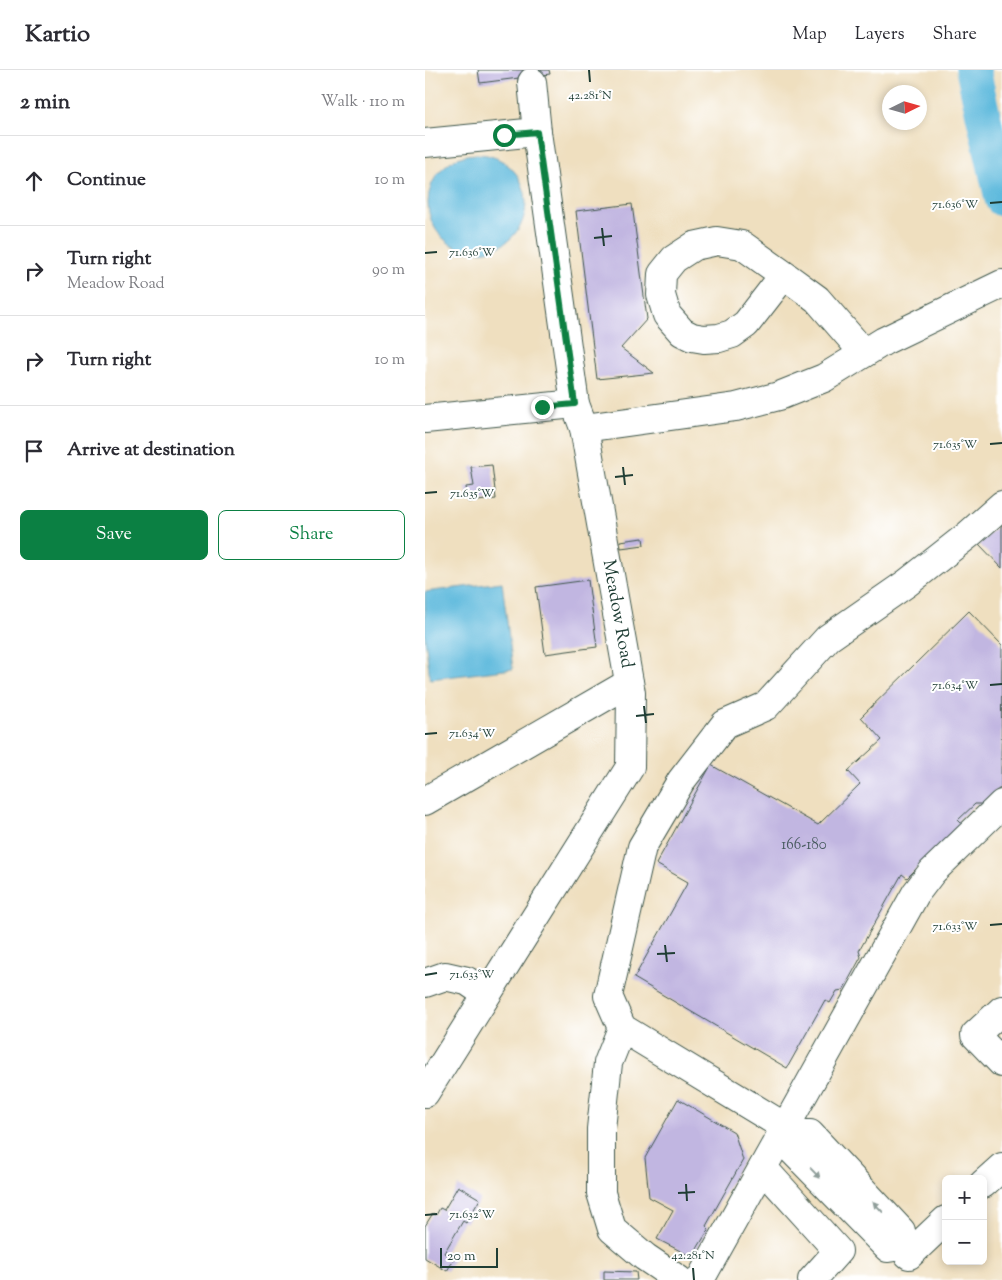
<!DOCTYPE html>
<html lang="en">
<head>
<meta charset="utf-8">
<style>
	:root { --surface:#fff; --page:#f7f7f7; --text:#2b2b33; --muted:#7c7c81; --line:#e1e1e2; --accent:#0b8043 }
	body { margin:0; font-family:"Sorts Mill Goudy",serif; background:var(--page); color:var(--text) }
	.controls { position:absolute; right:15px; bottom:15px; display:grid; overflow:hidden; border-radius:8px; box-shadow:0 2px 8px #0003 }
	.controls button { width:45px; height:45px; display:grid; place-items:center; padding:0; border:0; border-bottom:1px solid var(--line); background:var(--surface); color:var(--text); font:25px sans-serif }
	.compass { position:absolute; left:457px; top:15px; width:45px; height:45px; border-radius:50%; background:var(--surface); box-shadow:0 2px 8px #0003; rotate:85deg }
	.scale { position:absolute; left:15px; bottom:12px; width:58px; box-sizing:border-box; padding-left:5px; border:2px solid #1f3d34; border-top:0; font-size:14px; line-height:18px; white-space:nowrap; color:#1f3d34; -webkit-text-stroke:4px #fff; paint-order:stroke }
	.stop { position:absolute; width:15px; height:15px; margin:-11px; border:4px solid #0b8043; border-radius:50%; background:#fff }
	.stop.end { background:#0b8043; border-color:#fff; box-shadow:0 1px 5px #0008 }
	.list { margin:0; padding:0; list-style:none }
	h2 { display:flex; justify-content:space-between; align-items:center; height:65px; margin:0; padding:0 20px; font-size:21px }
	h2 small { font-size:16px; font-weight:400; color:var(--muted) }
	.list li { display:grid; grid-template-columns:32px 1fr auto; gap:15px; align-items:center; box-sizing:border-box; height:90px; padding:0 20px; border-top:1px solid var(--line) }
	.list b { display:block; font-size:19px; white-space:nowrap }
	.list p { margin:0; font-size:16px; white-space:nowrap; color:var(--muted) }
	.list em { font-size:16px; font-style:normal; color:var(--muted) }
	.actions { display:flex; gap:10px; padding:15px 20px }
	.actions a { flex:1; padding:11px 0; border:1px solid var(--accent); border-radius:8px; text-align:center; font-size:18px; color:var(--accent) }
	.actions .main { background:var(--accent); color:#fff }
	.icon { flex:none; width:28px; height:28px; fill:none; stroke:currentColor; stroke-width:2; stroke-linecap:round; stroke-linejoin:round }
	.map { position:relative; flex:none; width:577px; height:1210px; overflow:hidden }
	header { display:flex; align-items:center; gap:30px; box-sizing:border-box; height:70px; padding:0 25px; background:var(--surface); border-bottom:1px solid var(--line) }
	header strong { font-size:24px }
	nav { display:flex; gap:28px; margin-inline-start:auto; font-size:18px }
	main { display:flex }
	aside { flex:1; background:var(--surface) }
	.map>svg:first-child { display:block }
	.water { fill:#5fbadd; stroke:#3f7c88 }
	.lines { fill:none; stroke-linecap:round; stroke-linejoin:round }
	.river { stroke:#5fbadd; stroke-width:35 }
	.building { fill:#c1b6e1 }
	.minor-casing { stroke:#3e5549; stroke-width:30 }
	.minor { stroke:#fff; stroke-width:28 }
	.oneway { fill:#8f9e9a }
	.route { stroke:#0b8043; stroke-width:6 }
	.ticks { fill:none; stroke:#1f3d34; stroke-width:2 }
	.labels { text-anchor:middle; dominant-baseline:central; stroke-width:4; stroke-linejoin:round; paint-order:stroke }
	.number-label { font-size:15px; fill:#485b5f }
	.street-label { font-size:18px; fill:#1f3d34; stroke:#fff }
	.ticks-label { font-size:12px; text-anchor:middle; fill:#1f3d34; stroke:#fff; stroke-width:4; stroke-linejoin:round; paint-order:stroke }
</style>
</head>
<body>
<header>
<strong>Kartio</strong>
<nav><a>Map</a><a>Layers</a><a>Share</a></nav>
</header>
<main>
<aside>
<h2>2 min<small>Walk · 110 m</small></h2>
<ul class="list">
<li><svg class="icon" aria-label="ahead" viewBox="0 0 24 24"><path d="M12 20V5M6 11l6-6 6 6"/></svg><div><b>Continue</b></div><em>10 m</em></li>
<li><svg class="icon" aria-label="right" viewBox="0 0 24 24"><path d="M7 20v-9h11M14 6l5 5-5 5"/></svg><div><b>Turn right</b><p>Meadow Road</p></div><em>90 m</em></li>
<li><svg class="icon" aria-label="right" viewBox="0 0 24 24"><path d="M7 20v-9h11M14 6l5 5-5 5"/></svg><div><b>Turn right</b></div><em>10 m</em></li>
<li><svg class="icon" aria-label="arrive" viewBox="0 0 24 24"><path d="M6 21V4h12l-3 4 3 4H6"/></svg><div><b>Arrive at destination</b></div></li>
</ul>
<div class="actions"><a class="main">Save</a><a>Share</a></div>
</aside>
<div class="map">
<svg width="577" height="1210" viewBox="0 0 577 1210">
	<rect width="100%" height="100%" fill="#fff"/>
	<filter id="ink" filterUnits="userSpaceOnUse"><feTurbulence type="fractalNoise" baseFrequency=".02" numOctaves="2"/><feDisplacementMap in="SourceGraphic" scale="10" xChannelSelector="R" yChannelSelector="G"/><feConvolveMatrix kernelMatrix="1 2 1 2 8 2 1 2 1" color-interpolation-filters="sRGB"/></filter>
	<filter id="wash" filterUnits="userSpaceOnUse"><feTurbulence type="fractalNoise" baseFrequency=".0096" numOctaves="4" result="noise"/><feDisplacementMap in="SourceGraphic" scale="20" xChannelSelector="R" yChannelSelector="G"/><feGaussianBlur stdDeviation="1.12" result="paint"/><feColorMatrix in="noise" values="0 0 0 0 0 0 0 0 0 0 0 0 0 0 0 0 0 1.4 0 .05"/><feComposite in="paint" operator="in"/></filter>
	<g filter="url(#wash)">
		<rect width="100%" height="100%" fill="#efdfbf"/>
		<g class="water">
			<circle cx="52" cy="133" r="49"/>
			<path d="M77 512 88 599 5 609 0 567V522Z"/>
		</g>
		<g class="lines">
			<path class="river" d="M548 0 577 129"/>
		</g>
		<g id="blocks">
			<g class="building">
				<path d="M53 0H124L125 4 55 13Z"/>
				<path d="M207 134 222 249 196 278 229 303 172 309 151 141Z"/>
				<path d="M67 395 71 429 43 432 41 417 49 416 46 397Z"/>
				<path d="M577 452V498L554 474Z"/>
				<path d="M218 468 219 475 196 478 195 471Z"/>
				<path d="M163 510 172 577 120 584 111 517Z"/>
				<path d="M544 541 577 575 576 717 557 734H550L533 750 537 754 482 808 477 804 434 881 436 887 418 920 412 921 405 933 400 930 362 998 209 908 263 812 231 794 286 695 393 755 435 714 423 701 457 670 436 647Z"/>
				<path d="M253 1029 309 1062 318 1090 281 1156 284 1159 267 1187 232 1169 248 1140 224 1127 220 1088Z"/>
				<path d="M33 1116 55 1129 41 1153 38 1151 19 1183 29 1189 22 1201 0 1188V1156L8 1143 11 1145 15 1138 19 1140Z"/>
				<path d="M179 1201 211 1202 212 1210H179Z"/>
			</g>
		</g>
	</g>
	<g filter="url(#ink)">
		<use href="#blocks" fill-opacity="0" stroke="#3e5549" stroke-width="1"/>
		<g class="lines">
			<g class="minor-casing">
				<g id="minor">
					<path d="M0 73 112 62"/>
					<path d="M359 205 321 254 307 264 294 268 279 269 267 267 257 262 242 245 236 225 237 204 249 189 269 176 292 171 317 175 359 205 392 229 439 283"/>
					<path d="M0 349 150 334"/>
					<path d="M159 358 311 337 354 326 399 308 459 271 577 214"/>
					<path d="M0 731 204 613"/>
					<path d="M0 913 20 906 42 911 61 924"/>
					<path d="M577 940 550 965 577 993"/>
					<path d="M197 958 183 993 176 1059V1123L187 1159 220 1187 254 1210"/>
					<path d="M0 1023 205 697 206 623 159 358 150 334 112 62 107 12"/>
					<path d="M368 1064 366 1079 463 1178 476 1176"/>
					<path d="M338 1098 413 1181 387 1210"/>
					<path d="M558 1114 577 1097"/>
					<path d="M521 1150 484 1185 476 1176V1161L385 1064H368L360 1057 197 958 183 926 217 777 256 711 300 654 341 636 403 568 482 513 543 465 577 435"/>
					<path d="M275 1210 491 823 507 802 577 734"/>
				</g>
			</g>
			<use href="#minor" class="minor"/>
		</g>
		<defs><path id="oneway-solid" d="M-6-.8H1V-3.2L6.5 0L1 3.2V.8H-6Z" transform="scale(1.25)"/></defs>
		<g class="oneway">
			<use href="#oneway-solid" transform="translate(390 1103) rotate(46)"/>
			<use href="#oneway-solid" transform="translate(453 1137) rotate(-133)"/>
		</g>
	</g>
	<g class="lines" filter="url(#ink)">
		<path class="route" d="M79 65 112 62 150 334 117 337"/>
	</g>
	<path class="ticks" d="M164 0 165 12M565 133 577 132M177 158 179 176M169 168 187 166M0 183 12 182M565 374 577 373M198 397 200 415M190 407 208 405M0 423 12 422M565 615 577 614M219 636 221 653M211 646 229 644M0 664 12 663M565 855 577 854M240 875 242 892M232 884 250 883M0 905 12 903M261 1114 262 1131M253 1123 270 1122M0 1145 12 1144M268 1198 269 1210"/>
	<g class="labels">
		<g class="number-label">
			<text x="379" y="775">166-180</text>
		</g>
		<g class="street-label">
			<text transform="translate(192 544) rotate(80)">Meadow Road</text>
		</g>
	</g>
	<g class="ticks-label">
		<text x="165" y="29">42.281°N</text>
		<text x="530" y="138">71.636°W</text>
		<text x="47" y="186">71.636°W</text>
		<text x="530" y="378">71.635°W</text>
		<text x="47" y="427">71.635°W</text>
		<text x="530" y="619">71.634°W</text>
		<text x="47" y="667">71.634°W</text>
		<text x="530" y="860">71.633°W</text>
		<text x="47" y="908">71.633°W</text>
		<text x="47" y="1148">71.632°W</text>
		<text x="268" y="1189">42.281°N</text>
	</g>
</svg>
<div class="controls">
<button>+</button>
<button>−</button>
</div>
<svg class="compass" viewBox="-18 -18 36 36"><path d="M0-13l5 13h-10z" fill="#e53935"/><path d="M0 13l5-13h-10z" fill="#7c7c81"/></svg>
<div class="scale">20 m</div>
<div class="stop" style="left:79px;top:65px"></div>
<div class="stop end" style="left:117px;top:337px"></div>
</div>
</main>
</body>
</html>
